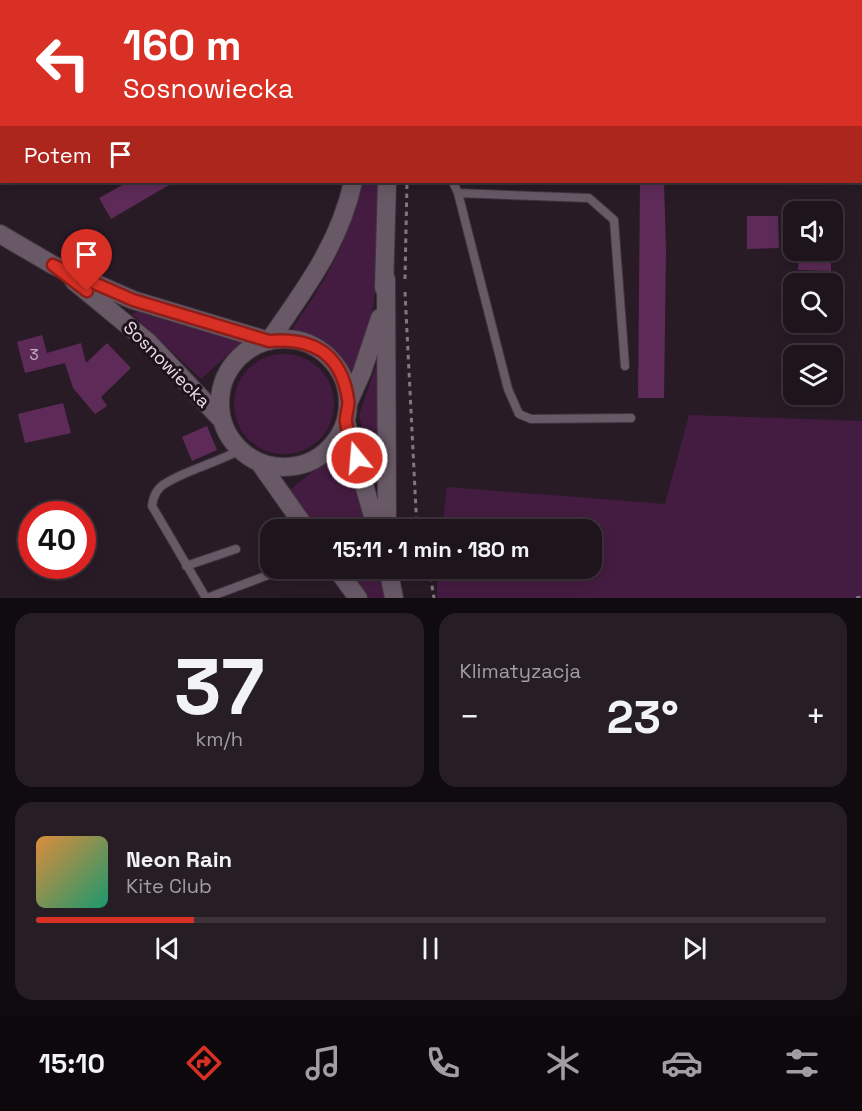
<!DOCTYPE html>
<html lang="pl">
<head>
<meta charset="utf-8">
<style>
  body { margin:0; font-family:"Space Grotesk",sans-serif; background:#261d25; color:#f1f3f6; height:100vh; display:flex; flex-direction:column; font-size:22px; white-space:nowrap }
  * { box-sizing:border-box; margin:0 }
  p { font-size:20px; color:#a19ea3 }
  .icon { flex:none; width:33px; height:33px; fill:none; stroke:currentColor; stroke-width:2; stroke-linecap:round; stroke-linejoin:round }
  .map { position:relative; height:598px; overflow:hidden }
  .drawer { display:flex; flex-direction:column; gap:15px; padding:15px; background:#100b0f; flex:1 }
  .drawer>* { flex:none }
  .hud { position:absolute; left:0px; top:0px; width:862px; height:183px; box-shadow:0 3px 15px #0003,0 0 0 2px #3c333b; background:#d93025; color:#fff; overflow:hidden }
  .fabs { position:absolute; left:783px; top:201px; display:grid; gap:12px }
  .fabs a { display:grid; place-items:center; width:60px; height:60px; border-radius:12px; background:#1e141c; box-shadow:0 3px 15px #0003,0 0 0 2px #3c333b; font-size:30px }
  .speed { position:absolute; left:18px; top:501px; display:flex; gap:12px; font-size:30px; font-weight:700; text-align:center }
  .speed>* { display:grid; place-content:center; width:78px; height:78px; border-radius:50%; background:#1e141c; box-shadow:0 3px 15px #0003,0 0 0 2px #3c333b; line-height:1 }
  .speed .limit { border:9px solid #d22; background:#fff; color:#111 }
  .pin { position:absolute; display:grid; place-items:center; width:51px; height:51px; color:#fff; margin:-62px -26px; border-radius:50% 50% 50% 0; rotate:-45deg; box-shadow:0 0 6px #0007 }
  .pin .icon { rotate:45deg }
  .me { position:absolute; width:66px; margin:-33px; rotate:343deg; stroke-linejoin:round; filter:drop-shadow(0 0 4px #0008) }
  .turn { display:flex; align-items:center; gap:21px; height:126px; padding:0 24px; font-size:27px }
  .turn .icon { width:78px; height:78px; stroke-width:2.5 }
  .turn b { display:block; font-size:42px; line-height:51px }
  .then { display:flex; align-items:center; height:57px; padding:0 24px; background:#0003; gap:12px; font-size:22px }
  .big { font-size:45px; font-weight:700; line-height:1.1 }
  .drawer .tile { flex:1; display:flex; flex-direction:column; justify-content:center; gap:9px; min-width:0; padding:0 21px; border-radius:18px; background:#261d25 }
  .drawer .dial { align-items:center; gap:0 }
  .dial b { font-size:78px; line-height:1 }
  .song { display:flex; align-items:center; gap:18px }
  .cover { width:72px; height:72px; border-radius:9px; background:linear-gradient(135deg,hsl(30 70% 55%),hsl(160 70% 35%)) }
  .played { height:6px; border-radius:3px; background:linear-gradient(90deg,#d93025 20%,#3c333b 20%) }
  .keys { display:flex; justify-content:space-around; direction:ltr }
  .heat { display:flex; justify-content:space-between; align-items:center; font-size:33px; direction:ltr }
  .drawer .tiles { flex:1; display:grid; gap:15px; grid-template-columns:1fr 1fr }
  .tile:last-child { grid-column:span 2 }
  .trip { position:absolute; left:260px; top:519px; width:342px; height:60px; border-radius:18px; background:#1e141c; box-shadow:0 3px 15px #0003,0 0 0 2px #3c333b; font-weight:700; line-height:60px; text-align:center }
  .tabs { display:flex; height:96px; justify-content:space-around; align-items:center; background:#0c080b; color:#a19ea3 }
  .tabs .icon { width:42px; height:42px }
  .tabs .active { color:#d93025 }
  .tabs b { font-size:27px; color:#f1f3f6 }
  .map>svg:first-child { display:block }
</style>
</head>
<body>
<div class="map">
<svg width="862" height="598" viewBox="0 0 862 598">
  <rect width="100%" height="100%" fill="#281b26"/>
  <!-- green -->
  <path fill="#451c41" d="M 363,182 L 378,182 C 378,236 382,325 351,371 C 333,347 323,338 294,330 L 293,327 C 326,281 350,238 363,182 Z
    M 136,312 L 140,312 L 243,341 L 201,379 L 132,314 Z
    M234 404a50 50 0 1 1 100 0a50 50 0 1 1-100 0Z
    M 377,363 L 379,365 L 380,477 L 374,479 L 359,415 Z
    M 689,415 L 862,421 L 862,598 L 437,598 L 437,569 L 591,568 L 591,530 L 442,529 L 447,487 L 665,504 Z
    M 347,445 L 368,529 L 315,529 L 287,492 Z
    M 345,569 L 378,569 L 385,598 L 367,598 Z"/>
  <!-- building -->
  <path fill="#5e2b59" d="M 128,182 L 174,182 L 111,219 L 99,198 Z
    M 640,182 L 664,182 L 666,251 L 664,398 L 638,398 Z
    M 747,216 L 778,216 L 779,248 L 747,249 Z
    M 799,250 L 831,250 L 831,271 L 798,270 Z
    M 42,335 L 47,353 L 81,343 L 86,363 L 107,343 L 131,368 L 101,397 L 107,406 L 95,414 L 73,388 L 65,363 L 25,373 L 17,342 Z
    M 63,403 L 71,433 L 25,443 L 18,414 Z
    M 207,426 L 217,450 L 192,461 L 182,437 Z"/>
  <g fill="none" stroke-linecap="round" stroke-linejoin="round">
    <defs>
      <path id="lane" d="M 453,182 L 458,193 L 589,198 L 614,220 L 625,366
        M 458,193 L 508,389 L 519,414 L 531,419 L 631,418
        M 186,566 L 236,549
        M 206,598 L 152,506 C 153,497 157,488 166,483 C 187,470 216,463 240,450
        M 207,598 L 271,574"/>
      <path id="secondary" d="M 358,2 L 358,0
        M 389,2 L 389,0
        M 0,234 L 53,265 L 133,300 L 269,341
        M 386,279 L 387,530
        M 74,281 L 148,342 L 222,420
        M 384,288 L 387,182
        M220 403a64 64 0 1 1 128 0a64 64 0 1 1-128 0Z
        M 269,341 C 305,289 339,245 353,182
        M 349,401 L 362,372 L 380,318
        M 346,422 L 377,530
        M 259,462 L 307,530
        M 336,568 L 358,598
        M 388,568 L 394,598"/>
    </defs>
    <!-- lane casing -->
    <use href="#lane" stroke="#41363f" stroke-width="10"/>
    <!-- secondary casing -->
    <use href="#secondary" stroke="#41363f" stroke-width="20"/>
    <!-- path -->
    <path stroke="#837781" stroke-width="3" stroke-dasharray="4.5 4.5" stroke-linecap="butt" d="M 405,279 L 407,182
      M 405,292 L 417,530
      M 429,568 L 434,598
      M 856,598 L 862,597"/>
    <!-- lane -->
    <use href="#lane" stroke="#695967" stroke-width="8"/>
    <!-- secondary -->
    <use href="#secondary" stroke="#695967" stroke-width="18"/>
  </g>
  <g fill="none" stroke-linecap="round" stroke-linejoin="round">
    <defs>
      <path id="route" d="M 87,291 L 53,265 L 133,300 L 269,341 C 312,337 341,353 348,399 C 350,406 345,414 346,422 C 347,433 354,446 357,458"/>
    </defs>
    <!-- route casing -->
    <use href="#route" stroke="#8d1f18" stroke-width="15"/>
    <!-- route -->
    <use href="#route" stroke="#d93025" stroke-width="10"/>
  </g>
  <g text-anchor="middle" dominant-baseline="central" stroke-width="6" stroke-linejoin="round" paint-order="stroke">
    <!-- number labels -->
    <g font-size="15" fill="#c6b2c4">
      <text x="34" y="354">3</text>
    </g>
    <!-- street labels -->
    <g font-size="18" fill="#e9dfe7" stroke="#1f121d">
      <text transform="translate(167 364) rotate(45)">Sosnowiecka</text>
    </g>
  </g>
</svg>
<div class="fabs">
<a><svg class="icon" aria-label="sound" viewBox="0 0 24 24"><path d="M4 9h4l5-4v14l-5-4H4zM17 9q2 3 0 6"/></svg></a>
<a><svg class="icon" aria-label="search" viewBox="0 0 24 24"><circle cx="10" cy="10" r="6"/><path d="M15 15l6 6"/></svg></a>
<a><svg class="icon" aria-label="layers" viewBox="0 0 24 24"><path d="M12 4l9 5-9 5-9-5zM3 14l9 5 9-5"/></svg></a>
</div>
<div class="speed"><div class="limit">40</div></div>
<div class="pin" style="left:87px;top:291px;background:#d93025"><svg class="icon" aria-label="arrive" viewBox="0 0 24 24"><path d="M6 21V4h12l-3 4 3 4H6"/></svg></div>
<svg class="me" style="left:357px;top:458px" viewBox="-20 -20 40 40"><circle r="17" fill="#d93025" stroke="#fff" stroke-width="3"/><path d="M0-11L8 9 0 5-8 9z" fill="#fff"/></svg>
<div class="trip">15:11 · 1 min · 180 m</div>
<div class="hud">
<div class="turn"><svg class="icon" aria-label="left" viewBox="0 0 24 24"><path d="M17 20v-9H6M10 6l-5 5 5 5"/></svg><div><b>160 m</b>Sosnowiecka</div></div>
<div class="then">Potem<svg class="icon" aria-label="arrive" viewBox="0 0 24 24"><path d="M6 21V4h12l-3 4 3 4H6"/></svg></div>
</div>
</div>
<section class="drawer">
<div class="tiles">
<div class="tile dial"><b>37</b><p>km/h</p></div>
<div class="tile"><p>Klimatyzacja</p>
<div class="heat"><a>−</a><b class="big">23°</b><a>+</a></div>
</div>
<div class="tile">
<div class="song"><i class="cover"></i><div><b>Neon Rain</b><p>Kite Club</p></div></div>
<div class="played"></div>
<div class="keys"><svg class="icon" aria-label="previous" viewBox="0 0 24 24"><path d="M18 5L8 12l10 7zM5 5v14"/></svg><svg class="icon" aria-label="pause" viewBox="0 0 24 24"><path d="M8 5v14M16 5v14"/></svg><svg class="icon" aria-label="next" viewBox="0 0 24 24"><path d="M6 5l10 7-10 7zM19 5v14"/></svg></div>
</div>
</div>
</section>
<nav class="tabs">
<b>15:10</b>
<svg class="icon active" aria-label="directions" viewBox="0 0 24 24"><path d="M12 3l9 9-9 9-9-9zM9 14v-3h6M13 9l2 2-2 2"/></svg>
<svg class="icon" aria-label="music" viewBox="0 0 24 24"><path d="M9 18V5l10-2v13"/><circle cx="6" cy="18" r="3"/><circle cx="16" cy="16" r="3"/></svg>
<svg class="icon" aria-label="phone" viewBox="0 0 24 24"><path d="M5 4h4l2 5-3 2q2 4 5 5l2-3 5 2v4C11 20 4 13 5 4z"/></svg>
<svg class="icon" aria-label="climate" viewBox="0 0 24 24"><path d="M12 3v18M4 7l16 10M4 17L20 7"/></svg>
<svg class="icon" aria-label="car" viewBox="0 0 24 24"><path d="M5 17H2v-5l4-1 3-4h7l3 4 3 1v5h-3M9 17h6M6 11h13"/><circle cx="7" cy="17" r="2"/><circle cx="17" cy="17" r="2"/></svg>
<svg class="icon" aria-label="filters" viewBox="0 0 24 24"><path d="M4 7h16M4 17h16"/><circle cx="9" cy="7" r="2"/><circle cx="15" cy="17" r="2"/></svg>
</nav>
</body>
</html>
